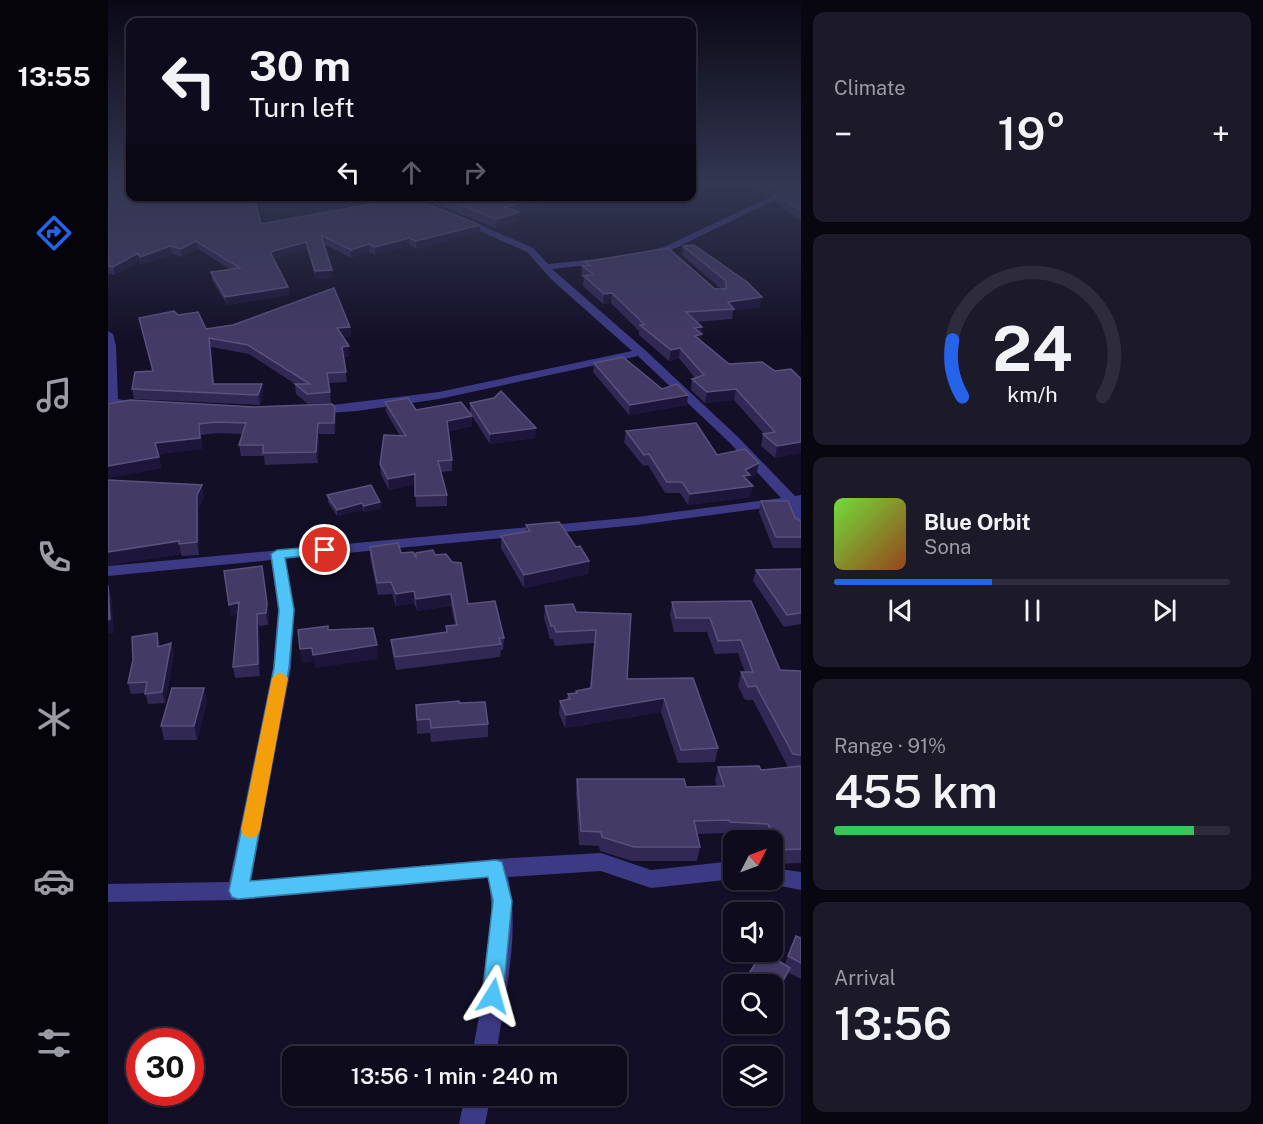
<!DOCTYPE html>
<html lang="en">
<head>
<meta charset="utf-8">
<style>
  body { margin:0; font-family:"Public Sans",sans-serif; background:#1c1929; color:#f1f3f6; height:100vh; display:flex; flex-direction:column; font-size:22px; white-space:nowrap }
  * { box-sizing:border-box; margin:0 }
  p { font-size:20px; color:#9b9ba3 }
  .icon { flex:none; width:33px; height:33px; fill:none; stroke:currentColor; stroke-width:2; stroke-linecap:round; stroke-linejoin:round }
  .map { position:relative; flex:1; overflow:hidden }
  .panel { display:flex; flex-direction:column; gap:12px; padding:12px; background:#08060f; width:462px }
  .panel>* { flex:none }
  .banner { position:absolute; left:18px; top:18px; width:570px; height:183px; border-radius:12px; box-shadow:0 2px 4px #0004,0 0 0 2px #2e2b3b; background:#0e0b1c; color:#f1f3f6; overflow:hidden }
  .needle { width:39px; rotate:48deg }
  .controls { position:absolute; left:615px; top:830px; display:grid; gap:12px }
  .controls a { display:grid; place-items:center; width:60px; height:60px; border-radius:12px; background:#0e0b1c; box-shadow:0 2px 4px #0004,0 0 0 2px #2e2b3b; font-size:30px }
  .speed { position:absolute; left:18px; top:1028px; display:flex; gap:12px; font-size:30px; font-weight:700; text-align:center }
  .speed>* { display:grid; place-content:center; width:78px; height:78px; border-radius:50%; background:#0e0b1c; box-shadow:0 2px 4px #0004,0 0 0 2px #2e2b3b; line-height:1 }
  .speed .limit { border:9px solid #d22; background:#fff; color:#111 }
  .pin { position:absolute; display:grid; place-items:center; width:51px; height:51px; color:#fff; margin:-26px; border:3px solid #fff; border-radius:50%; box-shadow:0 2px 6px #0007 }
  .me { position:absolute; width:66px; margin:-33px; rotate:8deg; stroke-linejoin:round; filter:drop-shadow(0 0 4px #0008) }
  .turn { display:flex; align-items:center; gap:21px; height:126px; padding:0 24px; font-size:27px }
  .turn .icon { width:78px; height:78px; stroke-width:2.5 }
  .turn b { display:block; font-size:42px; line-height:51px }
  .lanes { display:flex; align-items:center; height:57px; padding:0 24px; background:#0003; justify-content:center; gap:30px; direction:ltr }
  .lanes .off { opacity:.35 }
  .big { font-size:45px; font-weight:600; line-height:1.1 }
  .panel .tile { flex:1; display:flex; flex-direction:column; justify-content:center; gap:9px; min-width:0; padding:0 21px; border-radius:12px; background:#1c1929 }
  .panel .dial { align-items:center; gap:0 }
  .dial svg { height:156px; overflow:visible; fill:none; stroke:#2e2b3b; stroke-width:7; stroke-linecap:round; text-anchor:middle }
  .dial text { fill:#f1f3f6; stroke:none }
  .song { display:flex; align-items:center; gap:18px }
  .cover { width:72px; height:72px; border-radius:9px; background:linear-gradient(135deg,hsl(100 70% 55%),hsl(20 70% 35%)) }
  .played { height:6px; border-radius:3px; background:linear-gradient(90deg,#2563eb 40%,#2e2b3b 40%) }
  .keys { display:flex; justify-content:space-around; direction:ltr }
  .heat { display:flex; justify-content:space-between; align-items:center; font-size:33px; direction:ltr }
  .charge { height:9px; border-radius:4px; background:linear-gradient(90deg,#34c759 91%,#2e2b3b 0) }
  .trip { position:absolute; left:174px; top:1046px; width:345px; height:60px; border-radius:12px; background:#0e0b1c; box-shadow:0 2px 4px #0004,0 0 0 2px #2e2b3b; font-weight:600; line-height:60px; text-align:center }
  main { display:flex; flex:1; min-height:0 }
  .menu { display:flex; flex-direction:column; width:108px; justify-content:space-around; align-items:center; background:#06040b; color:#9b9ba3 }
  .menu .icon { width:42px; height:42px }
  .menu .current { color:#2563eb }
  .menu b { font-size:27px; color:#f1f3f6 }
  .map>svg:first-child { display:block }
</style>
</head>
<body>
<main>
<nav class="menu">
<b>13:55</b>
<svg class="icon current" aria-label="directions" viewBox="0 0 24 24"><path d="M12 3l9 9-9 9-9-9zM9 14v-3h6M13 9l2 2-2 2"/></svg>
<svg class="icon" aria-label="music" viewBox="0 0 24 24"><path d="M9 18V5l10-2v13"/><circle cx="6" cy="18" r="3"/><circle cx="16" cy="16" r="3"/></svg>
<svg class="icon" aria-label="phone" viewBox="0 0 24 24"><path d="M5 4h4l2 5-3 2q2 4 5 5l2-3 5 2v4C11 20 4 13 5 4z"/></svg>
<svg class="icon" aria-label="climate" viewBox="0 0 24 24"><path d="M12 3v18M4 7l16 10M4 17L20 7"/></svg>
<svg class="icon" aria-label="car" viewBox="0 0 24 24"><path d="M5 17H2v-5l4-1 3-4h7l3 4 3 1v5h-3M9 17h6M6 11h13"/><circle cx="7" cy="17" r="2"/><circle cx="17" cy="17" r="2"/></svg>
<svg class="icon" aria-label="filters" viewBox="0 0 24 24"><path d="M4 7h16M4 17h16"/><circle cx="9" cy="7" r="2"/><circle cx="15" cy="17" r="2"/></svg>
</nav>
<div class="map">
<svg width="693" height="1124" viewBox="0 0 693 1124">
  <rect width="100%" height="100%" fill="#130f26"/>
  <g fill="none" stroke-linecap="round" stroke-linejoin="round">
    <!-- street -->
    <path fill="#3d3a85" fill-rule="evenodd" d="M 683,187 L 690,189 L 561,251 L 541,255 L 536,252 L 556,247 Z
      M 354,217 L 425,248 L 440,264 L 500,258 L 500,262 L 497,263 L 444,269 L 537,350 L 630,437 L 687,496 L 693,495 L 693,532 L 686,528 L 678,505 L 529,525 L 177,559 L 186,610 L 183,668 L 143,881 L 388,859 L 493,853 L 543,870 L 626,861 L 626,879 L 543,888 L 493,871 L 400,877 C 413,934 396,998 388,1056 L 364,1056 C 373,999 391,935 380,878 L 130,900 L 0,902 L 0,884 L 121,882 L 165,668 L 170,610 L 163,560 L 0,576 L 0,566 L 529,517 L 673,498 L 622,443 L 530,356 L 331,399 L 249,411 L 204,414 L 204,408 L 208,407 L 331,392 L 524,351 L 444,280 L 419,252 L 351,222 L 350,220 Z
      M 0,331 L 5,334 L 8,346 L 10,399 L 29,403 L 29,409 L 8,408 L 0,403 Z
      M 664,868 L 693,872 L 693,890 L 657,883 L 654,879 L 664,879 Z
      M 357,1095 L 383,1095 L 377,1124 L 351,1124 Z"/>
  </g>
  <!-- wall -->
  <path fill="#312854" d="M 0,184 L 153,224 L 372,232 L 309,249 L 301,245 L 267,255 L 261,252 L 243,258 L 216,244 L 225,278 L 208,279 L 199,250 L 166,259 L 180,287 L 181,295 L 119,305 L 104,280 L 103,272 L 122,269 L 90,249 L 74,257 L 64,254 L 33,265 L 32,261 L 7,275 L 0,274 Z
    M 649,184 L 682,184 L 659,196 L 648,188 Z
    M 693,184 L 693,221 L 667,202 L 669,194 Z
    M 308,196 L 457,196 L 448,202 L 410,212 L 411,212 L 411,221 L 388,228 Z
    M 575,246 L 652,307 L 625,311 L 624,319 L 588,322 L 594,327 L 593,341 L 621,364 L 667,371 L 693,379 L 667,458 L 653,446 L 655,434 L 656,434 L 626,400 L 597,403 L 583,390 L 584,379 L 587,378 L 571,358 L 561,361 L 531,335 L 531,331 L 503,303 L 495,304 L 475,286 L 476,278 L 473,276 L 474,266 L 476,266 L 476,262 L 607,289 L 613,289 L 574,255 Z
    M 70,315 L 98,329 L 242,327 L 243,336 L 235,337 L 242,356 L 236,357 L 239,382 L 221,383 L 223,403 L 200,404 L 188,394 L 187,384 L 141,354 L 103,347 L 106,384 L 154,384 L 155,394 L 152,405 L 26,399 L 24,389 L 44,371 Z
    M 486,363 L 554,389 L 579,405 L 521,415 L 485,372 Z
    M 277,402 L 308,410 L 362,413 L 362,403 L 428,428 L 427,438 L 382,444 L 364,416 L 364,426 L 341,431 L 344,460 L 344,471 L 333,472 L 339,495 L 339,506 L 308,507 L 307,484 L 281,490 L 273,475 L 272,464 L 292,436 L 278,412 Z
    M 0,404 L 228,418 L 227,434 L 211,434 L 210,463 L 157,465 L 156,456 L 133,456 L 131,445 L 135,434 L 110,433 L 93,435 L 94,449 L 50,454 L 53,468 L 0,478 Z
    M 518,431 L 609,455 L 648,475 L 641,478 L 640,481 L 645,486 L 642,497 L 580,505 L 572,493 L 557,493 L 540,465 L 535,466 L 516,442 Z
    M 0,480 L 96,497 L 91,507 L 91,555 L 74,556 L 73,554 L 0,565 Z
    M 219,495 L 272,502 L 273,508 L 256,512 L 255,510 L 229,516 L 220,502 Z
    M 653,501 L 693,521 L 693,548 L 665,548 L 651,512 Z
    M 418,525 L 481,561 L 480,574 L 416,588 L 393,548 L 393,536 L 418,532 Z
    M 262,547 L 308,557 L 327,555 L 360,604 L 396,638 L 395,650 L 393,650 L 392,657 L 288,670 L 284,652 L 283,640 L 338,632 L 338,626 L 347,625 L 343,606 L 309,611 L 306,603 L 288,606 L 284,594 L 270,595 L 262,558 Z
    M 693,569 L 693,624 L 676,627 L 645,581 L 648,570 Z
    M 116,571 L 161,615 L 160,625 L 151,626 L 152,676 L 127,678 L 125,667 L 130,614 L 123,616 Z
    M 643,601 L 672,670 L 693,671 L 693,863 L 667,864 L 664,859 L 664,840 L 657,840 L 656,837 L 618,836 L 617,833 L 590,834 L 592,847 L 589,861 L 524,861 L 492,851 L 491,846 L 471,845 L 468,793 L 469,779 L 578,787 L 609,786 L 607,781 L 610,767 L 653,770 L 680,767 L 645,700 L 637,700 L 630,686 L 633,672 L 637,672 L 630,653 L 607,654 L 599,632 L 566,632 L 562,615 L 564,602 Z
    M 437,606 L 468,612 L 523,614 L 519,679 L 585,678 L 610,748 L 607,762 L 570,763 L 553,712 L 457,728 L 451,714 L 452,701 L 459,699 L 460,694 L 468,693 L 468,691 L 482,688 L 486,643 L 447,646 L 445,639 L 442,639 L 436,618 Z
    M 49,633 L 52,646 L 63,643 L 66,654 L 57,703 L 40,704 L 37,693 L 23,694 L 20,683 Z
    M 96,688 L 99,702 L 89,740 L 56,740 L 53,726 Z
    M 351,703 L 380,724 L 380,737 L 323,742 L 322,733 L 309,734 L 308,705 Z
    M 693,938 L 693,979 L 681,973 L 665,1000 L 664,984 L 641,984 L 638,982 L 640,975 L 677,964 L 680,956 Z"/>
  <!-- shaded-wall -->
  <path fill="#1d163a" d="M 667,184 L 682,184 L 659,196 L 660,187 Z
    M 439,196 L 457,196 L 448,202 L 397,216 L 397,207 Z
    M 411,212 L 411,221 L 388,228 L 388,219 Z
    M 372,225 L 372,232 L 309,249 L 308,241 Z
    M 301,238 L 301,245 L 267,255 L 267,247 Z
    M 88,241 L 90,249 L 74,257 L 73,249 Z
    M 198,242 L 199,250 L 163,260 L 162,252 Z
    M 261,244 L 261,252 L 243,258 L 243,250 Z
    M 62,246 L 64,254 L 33,265 L 32,257 Z
    M 30,253 L 32,261 L 7,275 L 5,267 Z
    M 224,270 L 225,278 L 208,279 L 207,271 Z
    M 180,287 L 181,295 L 119,305 L 117,297 Z
    M 504,293 L 503,303 L 495,304 L 496,294 Z
    M 654,297 L 652,307 L 625,311 L 626,309 L 620,302 Z
    M 242,327 L 243,336 L 230,338 L 229,328 Z
    M 594,327 L 593,334 L 594,334 L 592,345 L 587,338 L 586,328 Z
    M 241,346 L 242,356 L 235,357 L 234,347 Z
    M 572,348 L 571,358 L 561,361 L 563,350 Z
    M 154,384 L 155,394 L 152,405 L 150,395 Z
    M 628,389 L 626,400 L 597,403 L 599,392 Z
    M 580,395 L 579,405 L 521,415 L 522,405 Z
    M 227,407 L 228,418 L 227,434 L 226,423 Z
    M 364,416 L 364,426 L 339,431 L 339,421 Z
    M 210,423 L 211,434 L 210,463 L 208,452 Z
    M 91,424 L 94,449 L 50,454 L 47,443 Z
    M 428,428 L 427,438 L 382,444 L 382,434 Z
    M 693,442 L 693,453 L 667,458 L 669,446 Z
    M 51,457 L 53,468 L 0,478 L 0,466 Z
    M 651,463 L 648,475 L 641,478 L 639,486 L 633,487 L 637,470 Z
    M 307,474 L 308,484 L 281,490 L 280,479 Z
    M 94,485 L 96,497 L 91,507 L 91,555 L 89,542 L 89,495 Z
    M 645,486 L 642,497 L 580,505 L 582,494 Z
    M 272,502 L 273,508 L 256,512 L 256,506 Z
    M 254,503 L 255,510 L 229,516 L 229,510 Z
    M 71,541 L 73,554 L 0,565 L 0,552 Z
    M 481,561 L 480,574 L 416,588 L 416,575 Z
    M 0,585 L 4,598 L 6,633 L 0,634 Z
    M 306,591 L 306,603 L 288,606 L 288,594 Z
    M 343,594 L 343,606 L 309,611 L 308,599 Z
    M 131,602 L 133,613 L 123,616 L 121,605 Z
    M 159,603 L 161,615 L 160,625 L 158,613 Z
    M 149,614 L 151,626 L 152,676 L 150,664 Z
    M 49,633 L 52,644 L 52,657 L 50,647 Z
    M 63,643 L 66,654 L 57,703 L 54,692 Z
    M 269,645 L 270,659 L 207,668 L 205,655 Z
    M 204,648 L 205,661 L 194,663 L 192,649 Z
    M 96,688 L 99,702 L 89,740 L 86,726 Z
    M 556,698 L 553,712 L 457,728 L 458,715 Z
    M 682,968 L 680,975 L 665,1000 L 668,993 Z"/>
  <!-- building -->
  <path fill="#433a66" stroke="#5a527e" stroke-width="1.5" d="M 0,184 L 22,184 L 22,196 L 111,196 L 140,203 L 147,201 L 153,224 L 302,197 L 372,225 L 308,241 L 301,238 L 267,247 L 261,244 L 243,250 L 213,235 L 224,270 L 207,271 L 198,242 L 162,252 L 180,287 L 117,297 L 103,272 L 132,268 L 88,241 L 73,249 L 62,246 L 32,257 L 30,253 L 5,267 L 0,266 Z
    M 656,184 L 667,184 L 660,187 Z
    M 689,184 L 693,184 L 693,211 L 669,194 Z
    M 329,196 L 439,196 L 397,207 L 411,212 L 388,219 Z
    M 586,245 L 639,282 L 654,297 L 620,302 L 626,309 L 578,312 L 594,327 L 586,328 L 594,334 L 587,336 L 621,364 L 654,362 L 667,371 L 683,369 L 693,379 L 693,442 L 669,446 L 655,434 L 667,432 L 628,389 L 599,392 L 584,379 L 596,375 L 572,348 L 563,350 L 532,325 L 536,324 L 504,293 L 496,294 L 476,276 L 485,274 L 474,266 L 481,265 L 476,262 L 560,248 L 607,289 L 618,289 L 618,281 L 575,246 Z
    M 226,288 L 242,327 L 229,328 L 241,346 L 234,347 L 238,372 L 219,373 L 222,392 L 199,394 L 187,384 L 202,384 L 140,345 L 101,338 L 105,384 L 154,384 L 150,395 L 24,389 L 27,372 L 45,371 L 31,318 L 66,311 L 70,315 L 90,312 L 98,329 L 125,325 Z
    M 515,357 L 554,389 L 569,384 L 580,395 L 522,405 L 486,363 Z
    M 393,391 L 428,428 L 382,434 L 362,403 L 386,398 Z
    M 300,398 L 308,410 L 353,402 L 364,416 L 339,421 L 344,460 L 330,461 L 339,495 L 307,496 L 307,474 L 280,479 L 272,464 L 276,435 L 298,436 L 277,402 Z
    M 22,400 L 146,407 L 224,404 L 227,407 L 226,423 L 210,423 L 208,452 L 155,453 L 155,445 L 131,445 L 138,423 L 108,422 L 91,424 L 92,438 L 47,443 L 51,457 L 0,466 L 0,404 Z
    M 588,423 L 609,455 L 637,449 L 651,463 L 637,470 L 642,475 L 635,476 L 645,486 L 582,494 L 574,482 L 559,482 L 541,454 L 536,455 L 518,431 Z
    M 0,480 L 94,485 L 89,495 L 89,542 L 71,544 L 71,541 L 0,552 Z
    M 263,485 L 272,502 L 256,506 L 254,503 L 229,510 L 219,495 Z
    M 653,501 L 680,501 L 687,518 L 693,521 L 693,537 L 668,537 Z
    M 451,522 L 468,547 L 472,546 L 481,561 L 416,575 L 393,536 L 422,531 L 418,525 Z
    M 290,543 L 293,553 L 305,552 L 308,557 L 308,553 L 325,550 L 327,555 L 338,554 L 344,562 L 353,563 L 360,604 L 387,601 L 396,638 L 391,638 L 393,644 L 287,657 L 283,640 L 339,632 L 338,626 L 349,625 L 343,594 L 308,599 L 306,591 L 288,594 L 283,582 L 269,583 L 262,547 Z
    M 154,566 L 159,603 L 158,613 L 149,614 L 150,664 L 125,667 L 131,602 L 121,605 L 116,571 Z
    M 693,569 L 693,613 L 679,615 L 648,570 Z
    M 0,585 L 2,619 L 0,620 Z
    M 643,601 L 672,670 L 693,671 L 693,755 L 685,754 L 648,686 L 640,687 L 633,672 L 645,672 L 633,640 L 610,641 L 602,618 L 568,618 L 564,602 Z
    M 465,604 L 468,612 L 523,614 L 519,679 L 585,678 L 610,748 L 573,750 L 556,698 L 458,715 L 452,701 L 462,699 L 460,694 L 469,693 L 468,691 L 483,688 L 488,630 L 448,632 L 446,626 L 443,626 L 437,606 Z
    M 220,626 L 220,630 L 265,628 L 269,645 L 205,655 L 204,648 L 192,649 L 190,630 Z
    M 49,633 L 50,647 L 63,643 L 54,692 L 37,694 L 39,682 L 20,683 L 25,660 L 24,637 Z
    M 64,688 L 96,688 L 86,726 L 53,726 Z
    M 351,701 L 351,703 L 377,702 L 380,724 L 323,728 L 322,719 L 309,720 L 308,705 Z
    M 651,766 L 653,770 L 693,766 L 693,849 L 671,850 L 660,824 L 622,822 L 621,820 L 586,821 L 592,847 L 526,847 L 494,837 L 493,832 L 473,831 L 469,779 L 576,779 L 578,787 L 616,786 L 610,767 Z
    M 688,936 L 693,938 L 693,963 L 680,956 Z
    M 655,951 L 682,968 L 668,993 L 664,991 L 664,984 L 654,984 L 640,975 Z"/>
  <!-- sky -->
  <linearGradient id="sky" x2="0" y2="1"><stop stop-color="#0a0815"/><stop offset="0.54" stop-color="#333752"/><stop offset="1" stop-color="#333752" stop-opacity="0"/></linearGradient>
  <rect width="693" height="342" fill="url(#sky)"/>
  <!-- route -->
  <path fill="#4fc3f7" stroke="#337fa1" stroke-width="1.5" d="M 217,546 L 224,550 L 222,553 L 177,558 L 186,610 L 181,668 L 142,881 L 388,860 L 394,862 L 404,901 L 395,996 L 392,1003 L 385,1006 L 377,1003 L 374,996 L 385,901 L 380,877 L 130,899 L 124,897 L 121,891 L 166,668 L 171,610 L 163,554 L 169,550 Z"/>
  <!-- slow -->
  <path fill="#f59e0b" d="M 172,672 L 180,678 L 152,830 L 149,836 L 142,838 L 136,836 L 133,830 L 164,678 Z"/>
</svg>
<div class="controls">
<a><svg class="needle" viewBox="-14 -14 28 28"><path d="M0-13l5 13h-10z" fill="#e53935"/><path d="M0 13l5-13h-10z" fill="#9b9ba3"/></svg></a>
<a><svg class="icon" aria-label="sound" viewBox="0 0 24 24"><path d="M4 9h4l5-4v14l-5-4H4zM17 9q2 3 0 6"/></svg></a>
<a><svg class="icon" aria-label="search" viewBox="0 0 24 24"><circle cx="10" cy="10" r="6"/><path d="M15 15l6 6"/></svg></a>
<a><svg class="icon" aria-label="layers" viewBox="0 0 24 24"><path d="M12 4l9 5-9 5-9-5zM3 14l9 5 9-5"/></svg></a>
</div>
<div class="speed"><div class="limit">30</div></div>
<div class="pin" style="left:217px;top:550px;background:#d93025"><svg class="icon" aria-label="arrive" viewBox="0 0 24 24"><path d="M6 21V4h12l-3 4 3 4H6"/></svg></div>
<svg class="me" style="left:385px;top:996px" viewBox="-20 -20 40 40"><path d="M0-17L14 15 0 8-14 15z" fill="#4fc3f7" stroke="#fff" stroke-width="4"/></svg>
<div class="trip">13:56 · 1 min · 240 m</div>
<div class="banner">
<div class="turn"><svg class="icon" aria-label="left" viewBox="0 0 24 24"><path d="M17 20v-9H6M10 6l-5 5 5 5"/></svg><div><b>30 m</b>Turn left</div></div>
<div class="lanes"><svg class="icon" aria-label="left" viewBox="0 0 24 24"><path d="M17 20v-9H6M10 6l-5 5 5 5"/></svg><svg class="icon off" aria-label="ahead" viewBox="0 0 24 24"><path d="M12 20V5M6 11l6-6 6 6"/></svg><svg class="icon off" aria-label="right" viewBox="0 0 24 24"><path d="M7 20v-9h11M14 6l5 5-5 5"/></svg></div>
</div>
</div>
<section class="panel">
<div class="tile"><p>Climate</p>
<div class="heat"><a>−</a><b class="big">19°</b><a>+</a></div>
</div>
<div class="tile dial"><svg viewBox="0 0 100 80">
<path d="M14 69A42 42 0 1 1 86 69"/>
<path d="M14 69A42 42 0 0 1 9 40" stroke="#2563eb"/>
<text x="50" y="56" font-size="32" font-weight="700">24</text>
<text x="50" y="72" font-size="11">km/h</text>
</svg></div>
<div class="tile">
<div class="song"><i class="cover"></i><div><b>Blue Orbit</b><p>Sona</p></div></div>
<div class="played"></div>
<div class="keys"><svg class="icon" aria-label="previous" viewBox="0 0 24 24"><path d="M18 5L8 12l10 7zM5 5v14"/></svg><svg class="icon" aria-label="pause" viewBox="0 0 24 24"><path d="M8 5v14M16 5v14"/></svg><svg class="icon" aria-label="next" viewBox="0 0 24 24"><path d="M6 5l10 7-10 7zM19 5v14"/></svg></div>
</div>
<div class="tile"><p>Range · 91%</p><b class="big">455 km</b><div class="charge"></div></div>
<div class="tile"><p>Arrival</p><b class="big">13:56</b></div>
</section>
</main>
</body>
</html>
